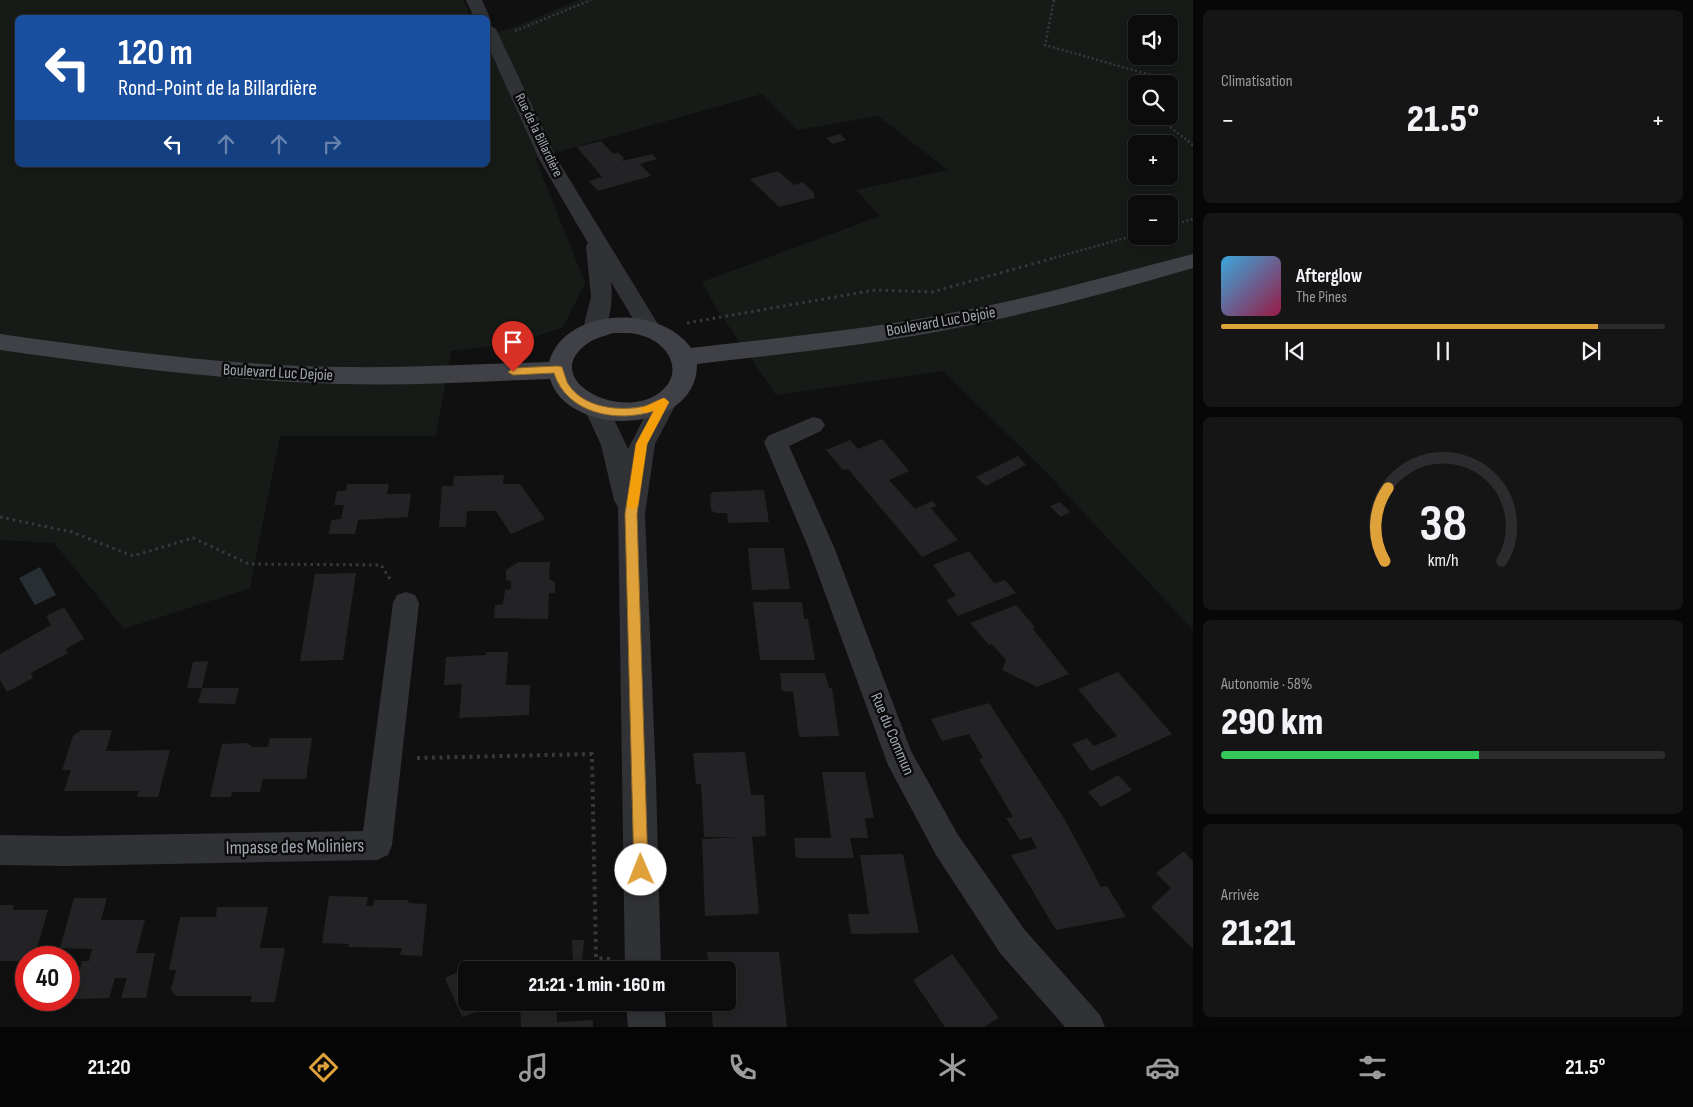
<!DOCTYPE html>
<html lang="fr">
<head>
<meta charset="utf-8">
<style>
  body { margin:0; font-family:"Sofia Sans Condensed",sans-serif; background:#151516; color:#f1f3f6; height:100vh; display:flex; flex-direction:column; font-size:19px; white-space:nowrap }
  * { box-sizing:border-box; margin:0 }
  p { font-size:16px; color:#9a9b9d }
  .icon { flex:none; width:28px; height:28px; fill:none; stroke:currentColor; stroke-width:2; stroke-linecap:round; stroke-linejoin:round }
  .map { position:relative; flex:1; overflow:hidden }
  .side { display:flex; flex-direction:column; gap:10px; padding:10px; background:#070707; width:500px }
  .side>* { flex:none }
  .hud { position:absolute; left:15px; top:15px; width:475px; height:152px; border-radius:8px; box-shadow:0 2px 8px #0003,0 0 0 1px #2c2c2e; background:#1a4fa0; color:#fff; overflow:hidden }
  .controls { position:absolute; left:1128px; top:15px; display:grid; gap:10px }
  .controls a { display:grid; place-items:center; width:50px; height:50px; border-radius:8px; background:#0c0c0d; box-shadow:0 2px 8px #0003,0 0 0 1px #2c2c2e; font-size:25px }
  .speed { position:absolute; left:15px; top:946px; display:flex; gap:10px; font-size:25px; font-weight:700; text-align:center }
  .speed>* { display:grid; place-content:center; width:65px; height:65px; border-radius:50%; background:#0c0c0d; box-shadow:0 2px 8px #0003,0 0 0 1px #2c2c2e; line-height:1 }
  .speed .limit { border:8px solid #d22; background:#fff; color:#111 }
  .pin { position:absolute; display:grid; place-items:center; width:42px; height:42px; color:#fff; margin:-51px -21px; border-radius:50% 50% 50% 0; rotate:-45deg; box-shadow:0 0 5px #0007 }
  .pin .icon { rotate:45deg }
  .me { position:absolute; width:55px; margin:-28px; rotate:359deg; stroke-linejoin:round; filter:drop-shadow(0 0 4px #0008) }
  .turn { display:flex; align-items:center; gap:18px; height:105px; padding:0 20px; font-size:22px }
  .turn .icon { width:65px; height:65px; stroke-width:2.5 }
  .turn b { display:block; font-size:35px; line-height:42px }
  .lanes { display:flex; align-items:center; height:48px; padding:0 20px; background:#0003; justify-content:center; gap:25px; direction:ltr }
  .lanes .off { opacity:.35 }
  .big { font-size:38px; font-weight:800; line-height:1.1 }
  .side .widget { flex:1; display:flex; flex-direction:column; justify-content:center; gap:8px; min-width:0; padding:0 18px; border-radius:8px; background:#151516 }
  .side .dial { align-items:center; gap:0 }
  .dial svg { height:130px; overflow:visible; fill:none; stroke:#2c2c2e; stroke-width:7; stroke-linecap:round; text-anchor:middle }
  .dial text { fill:#f1f3f6; stroke:none }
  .song { display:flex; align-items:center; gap:15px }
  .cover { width:60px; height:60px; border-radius:8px; background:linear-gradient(135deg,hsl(200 70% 55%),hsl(340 70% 35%)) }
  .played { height:5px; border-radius:2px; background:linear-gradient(90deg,#dfa13a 85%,#2c2c2e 85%) }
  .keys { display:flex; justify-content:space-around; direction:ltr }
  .heat { display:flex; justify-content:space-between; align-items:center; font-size:28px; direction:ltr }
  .charge { height:8px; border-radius:4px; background:linear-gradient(90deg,#34c759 58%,#2c2c2e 0) }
  .trip { position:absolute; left:458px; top:961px; width:278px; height:50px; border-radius:8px; background:#0c0c0d; box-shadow:0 2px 8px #0003,0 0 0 1px #2c2c2e; font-weight:800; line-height:50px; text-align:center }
  .tab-bar { display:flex; height:80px; justify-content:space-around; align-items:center; background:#050505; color:#9a9b9d }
  .tab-bar .icon { width:35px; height:35px }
  .tab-bar .active { color:#dfa13a }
  .tab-bar b { font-size:22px; color:#f1f3f6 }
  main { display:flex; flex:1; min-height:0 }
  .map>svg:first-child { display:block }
</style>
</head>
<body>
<main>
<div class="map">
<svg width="1193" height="1027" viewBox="0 0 1193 1027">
  <rect width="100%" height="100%" fill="#101011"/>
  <!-- green -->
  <path fill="#171b17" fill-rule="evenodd" d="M 0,0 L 463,0 L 471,17 L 18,18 L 18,165 L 488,165 L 488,35 L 512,28 L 578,0 L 1193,0 L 1193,630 L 1047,473 L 943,371 L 776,395 L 715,306 L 702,282 L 880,216 L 856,190 L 948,170 L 878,116 L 797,130 L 762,94 L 535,158 L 585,283 L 563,327 L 517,343 L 451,351 L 436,436 L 280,436 L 250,588 L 124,629 L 54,543 L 0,540 ZM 1136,24 L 1169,24 L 1169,56 L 1136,56 ZM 1136,84 L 1169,84 L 1169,116 L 1136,116 ZM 1136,144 L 1169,144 L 1169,176 L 1136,176 ZM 1136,204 L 1169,204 L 1169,236 L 1136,236 Z"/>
  <!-- water -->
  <path fill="#282f33" d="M 40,567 L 56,595 L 35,605 L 19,578 Z"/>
  <!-- building -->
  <path fill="#232325" d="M 840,134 L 846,140 L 833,144 L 826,138 Z
    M 601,141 L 613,154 L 618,152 L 624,158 L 622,161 L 652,154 L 657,159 L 640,164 L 651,176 L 598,191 L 589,181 L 602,177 L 577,147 Z
    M 778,171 L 794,185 L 803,182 L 814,193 L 814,198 L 779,207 L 750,179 Z
    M 882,439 L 909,471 L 889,480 L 915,509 L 932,501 L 937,506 L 931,508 L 958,540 L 922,557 L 848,469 L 843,470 L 826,450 L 850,440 L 858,449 Z
    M 1018,456 L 1026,465 L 986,486 L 976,477 Z
    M 504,475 L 503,484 L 520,484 L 545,519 L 511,534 L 496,511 L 467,511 L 466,527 L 439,527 L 442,486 L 453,486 L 454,476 Z
    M 347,484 L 389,484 L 387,494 L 411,494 L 408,517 L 358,520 L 355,534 L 329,534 L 331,520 L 341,519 L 344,505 L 334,505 L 337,491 L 346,491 Z
    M 764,490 L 769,522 L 728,523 L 727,513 L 715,513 L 711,510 L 710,495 L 713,492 Z
    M 1060,502 L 1070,512 L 1061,517 L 1050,506 Z
    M 748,548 L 784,548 L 790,589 L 752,590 Z
    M 969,551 L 994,583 L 1005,580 L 1016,593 L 958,616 L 946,600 L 956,596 L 933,565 Z
    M 518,562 L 550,562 L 549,579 L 555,582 L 555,593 L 549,593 L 548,619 L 494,618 L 495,605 L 503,604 L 505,590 L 511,589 L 511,581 L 506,580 L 506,570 Z
    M 356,573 L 343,660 L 300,661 L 315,574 Z
    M 753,602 L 802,602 L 804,619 L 808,619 L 815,660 L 760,660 Z
    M 1016,605 L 1035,627 L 1033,629 L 1069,674 L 1037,687 L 1002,670 L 1006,660 L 992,644 L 989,645 L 970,623 Z
    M 64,607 L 84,639 L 66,649 L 68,653 L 31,673 L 33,678 L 7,692 L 0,680 L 0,654 L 51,625 L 46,616 Z
    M 486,652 L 508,652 L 506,685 L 530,685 L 529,715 L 459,718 L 462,684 L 444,685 L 446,657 L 486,655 Z
    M 208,661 L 202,688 L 239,688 L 235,704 L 198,703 L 202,688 L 187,688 L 193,662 Z
    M 1118,672 L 1172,734 L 1091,771 L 1072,744 L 1087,738 L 1094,746 L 1117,736 L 1078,689 Z
    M 780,673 L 825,673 L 829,688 L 832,688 L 839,736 L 799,737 L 793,692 L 782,691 Z
    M 989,703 L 1065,820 L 1101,887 L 1107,886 L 1126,917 L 1056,930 L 1011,855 L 1037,848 L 1031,837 L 1020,840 L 1006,818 L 1013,817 L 979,759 L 983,758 L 969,734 L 942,741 L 931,719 Z
    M 81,730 L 112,730 L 106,751 L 170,750 L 158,797 L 137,797 L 139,791 L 64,791 L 71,770 L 62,770 L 73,736 Z
    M 270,738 L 312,738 L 306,779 L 263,779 L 260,792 L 232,792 L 231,797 L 210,797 L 222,744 L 247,743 L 253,747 L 268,747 Z
    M 745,752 L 751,795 L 764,795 L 766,836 L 752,837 L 759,914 L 705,916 L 702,839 L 739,837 L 704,837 L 701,784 L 696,784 L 693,753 Z
    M 822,772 L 865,772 L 874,818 L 865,818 L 868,838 L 850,838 L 854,858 L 796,858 L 794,838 L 831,838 Z
    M 1118,775 L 1132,790 L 1101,807 L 1088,792 Z
    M 1184,851 L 1193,862 L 1193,949 L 1151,907 L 1171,888 L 1156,873 Z
    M 903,854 L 919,933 L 851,934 L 848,914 L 869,914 L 860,855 Z
    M 329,896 L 368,897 L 366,906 L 373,906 L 374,900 L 408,900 L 409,903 L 427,904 L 422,956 L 400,955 L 402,948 L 348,947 L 349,944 L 322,943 Z
    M 74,898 L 107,898 L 101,920 L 145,920 L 136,953 L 155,953 L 146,998 L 121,998 L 127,978 L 115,978 L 109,998 L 72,999 L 82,961 L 89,961 L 92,949 L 60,948 Z
    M 0,905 L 14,905 L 13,910 L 48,910 L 34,958 L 26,958 L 26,961 L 0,961 Z
    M 217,907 L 268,907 L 260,948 L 285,948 L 275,1002 L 250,1002 L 252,996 L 176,996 L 171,990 L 176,970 L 169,970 L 180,917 L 216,917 Z
    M 572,940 L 584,940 L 582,961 L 573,962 Z
    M 707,952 L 779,952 L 787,1027 L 713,1027 L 711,1002 L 726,1002 L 726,970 L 709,970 Z
    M 952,954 L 999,1018 L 984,1027 L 945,1027 L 913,980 Z
    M 473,964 L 475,970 L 466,970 L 466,1002 L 489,1002 L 490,1007 L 462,1017 L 445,978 Z
    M 520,1002 L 556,1002 L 557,1022 L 593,1020 L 593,1027 L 521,1027 Z"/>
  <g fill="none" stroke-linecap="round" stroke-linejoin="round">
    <!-- path-far2 -->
    <path stroke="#37393d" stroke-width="2.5" stroke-dasharray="2 2.5" stroke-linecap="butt" d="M 1054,0 L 1045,45 L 1165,79 L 1156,84
      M 515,31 L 591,0
      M 1156,116 L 1193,145
      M 1169,226 L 1193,219
      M 1050,259 L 1136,235"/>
    <!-- path-far1 -->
    <path stroke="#37393d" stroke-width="3" stroke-dasharray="2.5 4" stroke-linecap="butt" d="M 687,323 L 875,290 L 932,292 L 1054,258
      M 0,517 L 72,532 L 133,556 L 193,538 L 249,564 L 381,565 L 392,582"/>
    <!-- path -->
    <path stroke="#37393d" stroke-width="4" stroke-dasharray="3 4.5" stroke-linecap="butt" d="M 417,758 L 592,754 L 596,958 L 611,959"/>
    <!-- minor -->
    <path fill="#313236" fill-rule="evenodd" d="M 466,0 L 482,0 L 490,18 L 488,21 L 488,18 L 474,18 Z
      M 488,24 L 496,29 L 557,159 L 661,329 L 658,334 L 650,336 L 642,334 L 611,282 C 613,299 611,319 602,334 L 594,336 L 586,334 L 583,329 L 591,297 L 586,246 L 588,243 L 539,159 L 488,46 Z
      M 813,417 L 821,419 L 825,425 L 821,431 L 789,446 L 834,547 L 911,751 L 958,835 L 1024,929 L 1100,1015 L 1105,1027 L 1065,1027 L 1000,953 L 936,855 L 888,765 L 808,547 L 764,442 L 768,436 Z
      M 406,592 L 415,595 L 419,603 L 392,845 L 388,855 L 377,860 L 65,866 L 0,865 L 0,835 L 65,836 L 363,831 L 393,603 L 397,595 Z"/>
    <!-- tertiary -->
    <path fill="#313236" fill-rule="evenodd" d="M 664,393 L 673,396 L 677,402 L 655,444 L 645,514 L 656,779 L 661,970 L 625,970 L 618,507 L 614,500 L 601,445 L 584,408 L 588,402 L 597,399 L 606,402 L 628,449 L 655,396 Z
      M 626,1002 L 664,1002 L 666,1027 L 628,1027 Z"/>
    <!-- secondary -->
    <path fill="#404146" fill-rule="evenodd" d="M 1193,254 L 1193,268 C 1111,292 1029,314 946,330 C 864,346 780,354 697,364 C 698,435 568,439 550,379 C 481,381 411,386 342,384 C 227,381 114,366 0,350 L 0,334 C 114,350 228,366 344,367 C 412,368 480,364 549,362 C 565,307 660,304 691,348 C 776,338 862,330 946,314 C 1030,299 1111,275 1193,254 ZM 613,333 C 623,333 634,332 643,336 C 670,344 685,374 659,393 C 620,422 537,379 588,343 C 595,338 605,336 613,333 Z"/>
  </g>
  <!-- route -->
  <path fill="#dfa13a" stroke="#916926" d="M 558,366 L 562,367 C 564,372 565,377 567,382 C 581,408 620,412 645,406 C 652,404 657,400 664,398 L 669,402 L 647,444 L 637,514 L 648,870 L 646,875 L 641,877 L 636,875 L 634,870 L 625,514 L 636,444 L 654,411 C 617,423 567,414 554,373 L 513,375 L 508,372 L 513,368 Z"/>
  <!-- slow -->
  <path fill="#f59e0b" d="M 664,398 L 669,402 L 647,444 L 638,505 L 632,510 L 627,505 L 636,444 L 654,410 L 646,413 L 640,409 Z"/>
  <g text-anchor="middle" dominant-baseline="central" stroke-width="5" stroke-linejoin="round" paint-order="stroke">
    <!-- far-street labels -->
    <g font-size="14" fill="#a2a7b1" stroke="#0b0b0c">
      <text transform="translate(539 135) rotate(64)">Rue de la Billardière</text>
    </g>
    <!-- street labels -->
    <g font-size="16" fill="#a2a7b1" stroke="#0b0b0c">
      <text transform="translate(941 322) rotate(-10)">Boulevard Luc Dejoie</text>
      <text transform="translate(278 373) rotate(3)">Boulevard Luc Dejoie</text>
      <text transform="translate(892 734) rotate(67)">Rue du Commun</text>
    </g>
    <!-- near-street labels -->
    <g font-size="19" fill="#a2a7b1" stroke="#0b0b0c">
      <text transform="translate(295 847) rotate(-1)">Impasse des Moliniers</text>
    </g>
  </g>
</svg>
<div class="controls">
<a><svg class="icon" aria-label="sound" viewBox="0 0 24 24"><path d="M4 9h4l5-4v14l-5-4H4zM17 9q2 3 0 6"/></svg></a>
<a><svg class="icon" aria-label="search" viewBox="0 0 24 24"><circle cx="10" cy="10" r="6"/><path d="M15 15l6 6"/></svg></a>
<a>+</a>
<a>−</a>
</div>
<div class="speed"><div class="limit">40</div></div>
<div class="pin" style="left:513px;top:372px;background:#d93025"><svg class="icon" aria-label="arrive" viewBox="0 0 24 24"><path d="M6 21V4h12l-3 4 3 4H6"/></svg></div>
<svg class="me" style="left:641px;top:870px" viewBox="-20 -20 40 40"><circle r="19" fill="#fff"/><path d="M0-13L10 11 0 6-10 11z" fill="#dfa13a"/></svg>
<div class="trip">21:21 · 1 min · 160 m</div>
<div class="hud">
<div class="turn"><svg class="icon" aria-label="left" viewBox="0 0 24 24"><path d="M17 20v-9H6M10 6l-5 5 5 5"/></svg><div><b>120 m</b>Rond-Point de la Billardière</div></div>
<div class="lanes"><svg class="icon" aria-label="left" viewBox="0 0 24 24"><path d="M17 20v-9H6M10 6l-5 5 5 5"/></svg><svg class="icon off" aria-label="ahead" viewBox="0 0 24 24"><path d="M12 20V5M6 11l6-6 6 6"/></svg><svg class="icon off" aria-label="ahead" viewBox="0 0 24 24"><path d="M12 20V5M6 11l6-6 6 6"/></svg><svg class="icon off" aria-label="right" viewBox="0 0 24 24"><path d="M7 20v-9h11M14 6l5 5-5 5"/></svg></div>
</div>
</div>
<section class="side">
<div class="widget"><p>Climatisation</p>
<div class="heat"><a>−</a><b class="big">21.5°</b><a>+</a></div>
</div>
<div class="widget">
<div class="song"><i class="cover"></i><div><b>Afterglow</b><p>The Pines</p></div></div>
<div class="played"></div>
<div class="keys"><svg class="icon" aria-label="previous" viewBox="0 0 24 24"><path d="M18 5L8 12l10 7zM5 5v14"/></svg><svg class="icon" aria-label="pause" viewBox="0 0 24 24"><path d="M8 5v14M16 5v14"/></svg><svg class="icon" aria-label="next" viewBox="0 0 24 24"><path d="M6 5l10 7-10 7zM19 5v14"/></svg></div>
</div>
<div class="widget dial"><svg viewBox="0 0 100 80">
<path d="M14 69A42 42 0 1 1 86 69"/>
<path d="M14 69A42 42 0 0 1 16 24" stroke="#dfa13a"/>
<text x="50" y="56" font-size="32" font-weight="700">38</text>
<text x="50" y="72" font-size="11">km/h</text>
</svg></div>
<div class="widget"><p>Autonomie · 58%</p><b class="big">290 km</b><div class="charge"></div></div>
<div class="widget"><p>Arrivée</p><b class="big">21:21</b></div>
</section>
</main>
<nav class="tab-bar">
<b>21:20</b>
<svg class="icon active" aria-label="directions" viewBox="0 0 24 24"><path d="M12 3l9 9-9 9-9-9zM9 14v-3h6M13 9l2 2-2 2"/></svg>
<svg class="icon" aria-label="music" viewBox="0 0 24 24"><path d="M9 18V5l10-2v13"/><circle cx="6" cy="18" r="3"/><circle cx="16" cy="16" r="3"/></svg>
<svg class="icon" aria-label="phone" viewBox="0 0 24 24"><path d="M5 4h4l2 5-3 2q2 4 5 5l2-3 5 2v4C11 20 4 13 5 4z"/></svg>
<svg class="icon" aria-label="climate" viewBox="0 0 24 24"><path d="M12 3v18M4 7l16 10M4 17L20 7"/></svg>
<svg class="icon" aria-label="car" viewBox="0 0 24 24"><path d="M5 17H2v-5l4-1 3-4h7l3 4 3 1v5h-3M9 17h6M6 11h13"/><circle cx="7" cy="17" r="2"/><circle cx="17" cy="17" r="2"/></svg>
<svg class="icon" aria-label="filters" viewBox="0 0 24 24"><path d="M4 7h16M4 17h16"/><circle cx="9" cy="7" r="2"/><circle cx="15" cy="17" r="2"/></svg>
<b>21.5°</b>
</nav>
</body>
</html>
